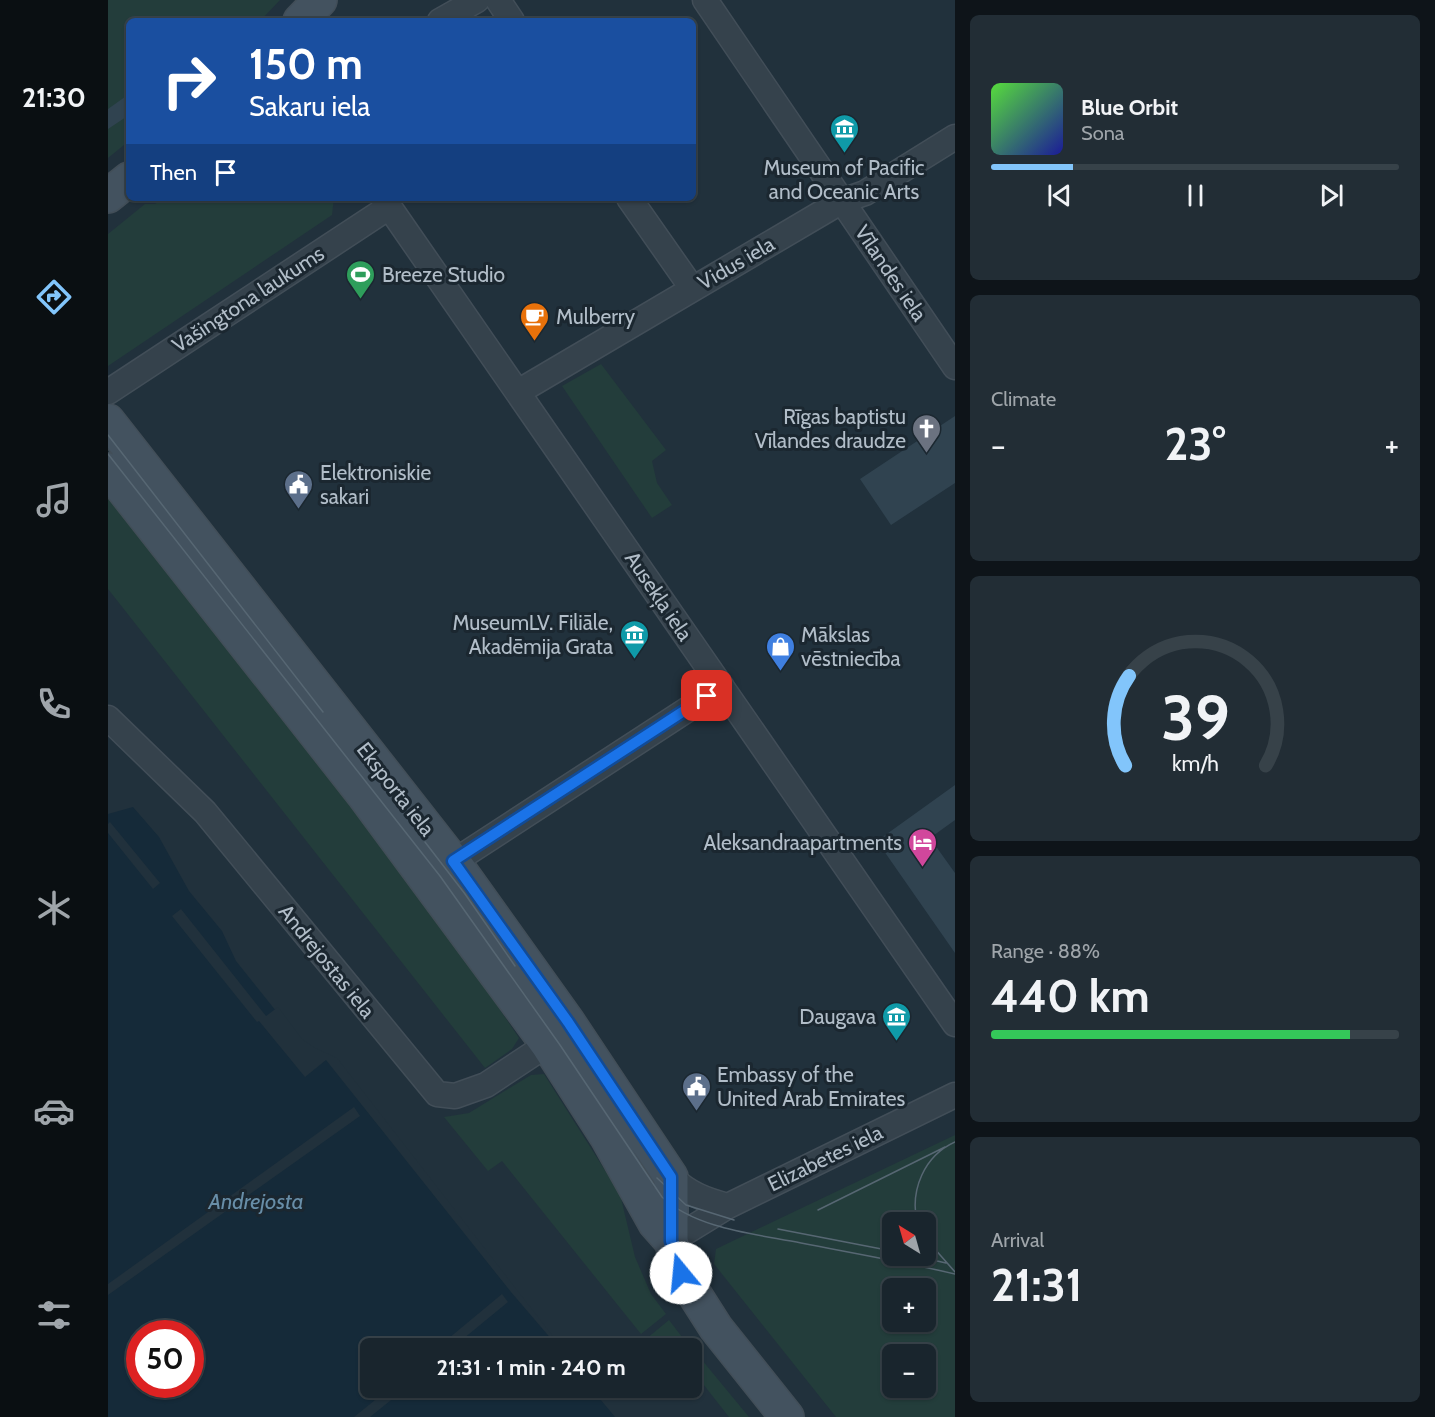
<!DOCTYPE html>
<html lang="en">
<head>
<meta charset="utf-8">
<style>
  body { margin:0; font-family:Cabin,sans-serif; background:#222d35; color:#f1f3f6; height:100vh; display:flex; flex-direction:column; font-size:22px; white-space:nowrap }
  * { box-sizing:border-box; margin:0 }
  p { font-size:20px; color:#9fa5aa }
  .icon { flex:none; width:33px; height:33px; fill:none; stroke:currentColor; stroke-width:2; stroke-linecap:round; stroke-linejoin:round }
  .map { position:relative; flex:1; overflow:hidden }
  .panel { display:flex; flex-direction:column; gap:15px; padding:15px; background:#0e1419; width:480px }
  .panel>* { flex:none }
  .top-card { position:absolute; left:18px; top:18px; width:570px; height:183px; border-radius:9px; box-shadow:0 2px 4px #0004,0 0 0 2px #374249; background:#1a4fa0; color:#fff; overflow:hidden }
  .needle { width:39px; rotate:323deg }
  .controls { position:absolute; left:774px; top:1212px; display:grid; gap:12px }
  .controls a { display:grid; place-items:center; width:54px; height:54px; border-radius:9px; background:#19252d; box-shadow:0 2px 4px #0004,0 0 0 2px #374249; font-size:30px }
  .speed { position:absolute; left:18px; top:1320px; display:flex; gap:12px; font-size:30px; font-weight:700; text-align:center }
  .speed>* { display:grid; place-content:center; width:78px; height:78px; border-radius:50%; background:#19252d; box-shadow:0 2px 4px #0004,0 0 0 2px #374249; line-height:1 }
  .speed .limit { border:9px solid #d22; background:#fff; color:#111 }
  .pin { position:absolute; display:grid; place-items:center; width:51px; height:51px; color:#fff; margin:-26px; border-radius:12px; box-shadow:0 3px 9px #0006 }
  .me { position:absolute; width:66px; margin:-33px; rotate:343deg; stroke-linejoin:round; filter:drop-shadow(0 0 4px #0008) }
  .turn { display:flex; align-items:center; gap:21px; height:126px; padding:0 24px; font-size:27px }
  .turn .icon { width:78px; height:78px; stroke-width:2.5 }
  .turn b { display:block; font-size:42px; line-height:51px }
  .then { display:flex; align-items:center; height:57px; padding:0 24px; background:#0003; gap:12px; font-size:22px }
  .big { font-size:45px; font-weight:700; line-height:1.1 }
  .panel .card { flex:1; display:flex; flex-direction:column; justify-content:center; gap:9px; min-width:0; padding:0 21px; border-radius:9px; background:#222d35 }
  .panel .dial { align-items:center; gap:0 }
  .dial svg { height:156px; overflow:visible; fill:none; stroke:#374249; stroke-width:7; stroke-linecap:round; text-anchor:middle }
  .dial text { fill:#f1f3f6; stroke:none }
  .song { display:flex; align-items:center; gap:18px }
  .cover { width:72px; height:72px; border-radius:9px; background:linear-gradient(135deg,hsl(110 70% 55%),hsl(240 70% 35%)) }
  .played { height:6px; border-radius:3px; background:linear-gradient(90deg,#82c5fb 20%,#374249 20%) }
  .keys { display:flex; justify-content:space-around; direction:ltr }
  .heat { display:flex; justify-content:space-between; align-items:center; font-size:33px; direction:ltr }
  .charge { height:9px; border-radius:4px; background:linear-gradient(90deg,#34c759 88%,#374249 0) }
  .trip { position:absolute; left:252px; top:1338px; width:342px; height:60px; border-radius:9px; background:#19252d; box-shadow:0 2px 4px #0004,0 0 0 2px #374249; font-weight:700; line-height:60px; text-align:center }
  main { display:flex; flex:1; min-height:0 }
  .tabs { display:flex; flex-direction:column; width:108px; justify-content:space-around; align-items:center; background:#0a0f12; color:#9fa5aa }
  .tabs .icon { width:42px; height:42px }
  .tabs .selected { color:#82c5fb }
  .tabs b { font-size:27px; color:#f1f3f6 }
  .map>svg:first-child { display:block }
</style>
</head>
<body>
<main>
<nav class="tabs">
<b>21:30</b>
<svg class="icon selected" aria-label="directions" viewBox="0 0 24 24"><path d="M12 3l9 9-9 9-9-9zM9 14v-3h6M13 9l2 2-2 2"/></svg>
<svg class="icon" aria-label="music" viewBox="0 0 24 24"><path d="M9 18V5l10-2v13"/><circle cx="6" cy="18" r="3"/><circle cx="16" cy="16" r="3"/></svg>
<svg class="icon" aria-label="phone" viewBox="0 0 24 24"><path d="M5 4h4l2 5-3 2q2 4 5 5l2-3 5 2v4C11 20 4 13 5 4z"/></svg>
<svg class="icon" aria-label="climate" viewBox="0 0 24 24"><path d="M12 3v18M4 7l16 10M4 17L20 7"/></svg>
<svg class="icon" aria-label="car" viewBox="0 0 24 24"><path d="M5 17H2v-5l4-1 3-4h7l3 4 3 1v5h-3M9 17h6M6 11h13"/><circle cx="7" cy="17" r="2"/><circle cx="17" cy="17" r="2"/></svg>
<svg class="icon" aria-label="filters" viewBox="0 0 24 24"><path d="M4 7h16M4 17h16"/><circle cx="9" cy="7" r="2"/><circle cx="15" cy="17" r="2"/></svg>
</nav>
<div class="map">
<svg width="847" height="1417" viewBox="0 0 847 1417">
  <rect width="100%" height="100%" fill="#21313c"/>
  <!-- green -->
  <path fill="#233d3b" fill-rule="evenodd" d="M 0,0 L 172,0 L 152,21 L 21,21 L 21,141 L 0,158 Z
    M 54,198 L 226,198 L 224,215 L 0,366 L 0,234 L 37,204 L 47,204 Z
    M 493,364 L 558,450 L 544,461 L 549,483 L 564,505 L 544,518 L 454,386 Z
    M 0,494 L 317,898 L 411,1038 L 404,1049 L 377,1068 L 0,589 Z
    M 436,1074 L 512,1194 L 527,1257 L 543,1294 L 558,1314 L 533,1334 L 394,1161 L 380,1171 L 336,1117 L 361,1113 L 423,1075 Z
    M 847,1135 L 847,1417 L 728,1417 L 606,1264 L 608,1249 ZM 818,1222 L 818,1256 L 784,1256 L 784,1222 ZM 818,1288 L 818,1322 L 784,1322 L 784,1288 ZM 818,1354 L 818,1388 L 784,1388 L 784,1354 Z
    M 561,1320 L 574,1337 L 567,1348 L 545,1348 L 538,1339 Z
    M 589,1354 L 641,1417 L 621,1417 L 584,1370 L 584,1359 Z"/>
  <!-- water -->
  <path fill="#152a39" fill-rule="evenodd" d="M 25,807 L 51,837 L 81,891 L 114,931 L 128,961 L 192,1041 L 226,1060 L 451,1348 L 262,1348 L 262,1388 L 483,1388 L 507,1417 L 0,1417 L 0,814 ZM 32,1334 L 82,1334 L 82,1384 L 32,1384 Z"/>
  <!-- pier -->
  <path fill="#21313c" d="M 2,822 L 52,883 L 45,889 L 0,833 L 0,824 Z
    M 73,909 L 158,1016 L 170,1007 L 194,1039 L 207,1048 L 229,1058 L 454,1348 L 451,1348 L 403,1292 L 218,1060 L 197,1077 L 151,1021 L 149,1022 L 64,916 Z
    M 246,1107 L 252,1116 L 0,1295 L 0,1284 Z
    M 394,1294 L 400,1302 L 344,1348 L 329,1348 Z
    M 282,1388 L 298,1388 L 262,1417 L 246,1417 Z"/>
  <!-- building -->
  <path fill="#304350" d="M 21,94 L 21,115 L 0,129 L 0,109 Z
    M 847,416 L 847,483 L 783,525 L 752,479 Z
    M 847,785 L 847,820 L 822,838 L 847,873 L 847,953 L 769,841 Z"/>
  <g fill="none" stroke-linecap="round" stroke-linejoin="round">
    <defs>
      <path id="street" d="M 390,0 L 404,21
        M 597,0 L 847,367
        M 332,21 L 369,0
        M 275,198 L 847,1024
        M 521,198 L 584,288
        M 0,392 L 281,207
        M 410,392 L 734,201 L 757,193 L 847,137
        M 0,718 L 97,812 L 329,1094 L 347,1096 L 378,1085 L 452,1036
        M 333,870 L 614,687
        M 563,1177 C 581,1194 597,1200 620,1206
        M 563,1241 L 620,1206 L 847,1095"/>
      <path id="secondary" d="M 192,21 L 212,0
        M 0,196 L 21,179
        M 0,421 L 345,861 L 460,1022 L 563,1177 L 563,1241 L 573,1273 L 608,1328 L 679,1417
        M 0,470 L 255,794 L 399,989 L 440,1045 L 499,1137 L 547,1223 L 563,1241"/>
    </defs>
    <!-- street casing -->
    <use href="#street" stroke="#424e58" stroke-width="27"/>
    <!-- secondary casing -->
    <use href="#secondary" stroke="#424e58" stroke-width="36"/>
    <!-- street -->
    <use href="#street" stroke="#35424c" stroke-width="24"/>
    <!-- secondary -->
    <use href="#secondary" stroke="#43525f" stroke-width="33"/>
    <!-- tram -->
    <path stroke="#576773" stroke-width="1.5" d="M 0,435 L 215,712
      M 0,454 L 332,876 L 452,1045 L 554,1197 C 588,1229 648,1234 693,1243 C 744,1253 796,1262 847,1274
      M 317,842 L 357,894 L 407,966
      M 549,1178 L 578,1205 L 626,1220
      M 710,1210 L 837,1147
      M 809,1222 C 802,1190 816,1156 847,1142
      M 670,1229 L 784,1251
      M 818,1239 L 847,1272
      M 807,1256 L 838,1263"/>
  </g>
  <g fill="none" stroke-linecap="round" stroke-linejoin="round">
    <defs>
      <path id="route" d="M 573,1273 L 563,1241 L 563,1177 L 460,1022 L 345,861 L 599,696"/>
    </defs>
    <!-- route casing -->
    <use href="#route" stroke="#114b97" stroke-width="15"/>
    <!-- route -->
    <use href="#route" stroke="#1a73e8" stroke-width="10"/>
  </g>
  <!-- icons -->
  <defs>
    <symbol id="museum-pin" viewBox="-11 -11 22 30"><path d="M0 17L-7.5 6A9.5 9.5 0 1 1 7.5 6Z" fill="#0f9aa8" stroke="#1b2730"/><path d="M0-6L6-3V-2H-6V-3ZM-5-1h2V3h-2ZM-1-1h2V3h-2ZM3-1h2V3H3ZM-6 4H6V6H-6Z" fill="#fff"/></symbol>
    <symbol id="stadium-pin" viewBox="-11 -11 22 30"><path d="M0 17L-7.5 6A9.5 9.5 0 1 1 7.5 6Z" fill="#2e9e5b" stroke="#1b2730"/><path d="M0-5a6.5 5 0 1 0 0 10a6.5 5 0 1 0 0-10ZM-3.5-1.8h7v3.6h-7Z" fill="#fff"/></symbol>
    <symbol id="cafe-pin" viewBox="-11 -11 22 30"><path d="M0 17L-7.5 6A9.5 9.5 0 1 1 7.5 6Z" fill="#e8710a" stroke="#1b2730"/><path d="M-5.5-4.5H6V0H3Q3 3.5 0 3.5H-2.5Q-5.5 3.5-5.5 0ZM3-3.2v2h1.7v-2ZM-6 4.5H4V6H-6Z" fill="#fff"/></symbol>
    <symbol id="church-pin" viewBox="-11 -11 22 30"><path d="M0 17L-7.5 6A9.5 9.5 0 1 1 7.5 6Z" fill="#6b7280" stroke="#1b2730"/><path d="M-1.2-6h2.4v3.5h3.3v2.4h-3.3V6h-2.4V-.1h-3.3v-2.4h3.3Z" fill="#fff"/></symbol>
    <symbol id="civic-pin" viewBox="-11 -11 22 30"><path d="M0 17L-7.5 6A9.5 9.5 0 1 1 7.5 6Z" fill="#5c6f8a" stroke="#1b2730"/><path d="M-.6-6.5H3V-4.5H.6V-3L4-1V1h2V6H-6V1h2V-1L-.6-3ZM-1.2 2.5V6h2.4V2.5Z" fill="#fff"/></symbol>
    <symbol id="shop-pin" viewBox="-11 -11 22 30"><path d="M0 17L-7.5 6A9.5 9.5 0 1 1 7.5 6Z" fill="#3f7fe0" stroke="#1b2730"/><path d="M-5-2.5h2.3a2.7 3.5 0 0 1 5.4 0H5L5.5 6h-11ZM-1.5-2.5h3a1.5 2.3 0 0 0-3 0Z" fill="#fff"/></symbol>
    <symbol id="hotel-pin" viewBox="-11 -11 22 30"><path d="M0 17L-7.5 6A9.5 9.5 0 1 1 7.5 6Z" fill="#d1479c" stroke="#1b2730"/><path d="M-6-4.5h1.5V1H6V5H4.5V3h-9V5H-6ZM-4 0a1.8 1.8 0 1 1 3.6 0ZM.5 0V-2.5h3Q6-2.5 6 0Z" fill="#fff"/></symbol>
  </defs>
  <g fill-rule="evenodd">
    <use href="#museum-pin" x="720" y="112" width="33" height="45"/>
    <use href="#stadium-pin" x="236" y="258" width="33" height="45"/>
    <use href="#cafe-pin" x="410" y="300" width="33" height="45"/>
    <use href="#church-pin" x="802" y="412" width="33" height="45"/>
    <use href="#civic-pin" x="174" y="468" width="33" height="45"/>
    <use href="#museum-pin" x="510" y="618" width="33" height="45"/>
    <use href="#shop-pin" x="656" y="630" width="33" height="45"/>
    <use href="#hotel-pin" x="798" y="826" width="33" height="45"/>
    <use href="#museum-pin" x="772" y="1000" width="33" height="45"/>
    <use href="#civic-pin" x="572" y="1070" width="33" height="45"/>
  </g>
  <g text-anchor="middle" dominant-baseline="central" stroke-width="6" stroke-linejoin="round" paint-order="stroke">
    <!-- poi labels -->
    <g font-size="21" fill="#b1bdc8" stroke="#1b2730" text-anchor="start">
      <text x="736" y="167" text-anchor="middle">Museum of Pacific<tspan x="736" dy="24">and Oceanic Arts</tspan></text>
      <text x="274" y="274">Breeze Studio</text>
      <text x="448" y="316">Mulberry</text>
      <text x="798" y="416" text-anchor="end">Rīgas baptistu<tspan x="798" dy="24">Vīlandes draudze</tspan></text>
      <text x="212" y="472">Elektroniskie<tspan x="212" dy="24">sakari</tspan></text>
      <text x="505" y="622" text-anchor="end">MuseumLV. Filiāle,<tspan x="505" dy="24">Akadēmija Grata</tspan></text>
      <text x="693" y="634">Mākslas<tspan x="693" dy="24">vēstniecība</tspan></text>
      <text x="794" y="842" text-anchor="end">Aleksandraapartments</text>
      <text x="768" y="1016" text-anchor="end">Daugava</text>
      <text x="609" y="1074">Embassy of the<tspan x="609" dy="24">United Arab Emirates</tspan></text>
    </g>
    <!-- street labels -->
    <g font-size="21" fill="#b1bdc8" stroke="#1b2730">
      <text transform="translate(628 263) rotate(-30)">Vidus iela</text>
      <text transform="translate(783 273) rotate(56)">Vīlandes iela</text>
      <text transform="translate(140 299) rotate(-33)">Vašingtona laukums</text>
      <text transform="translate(551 596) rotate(56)">Ausekļa iela</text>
      <text transform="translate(288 789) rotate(52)">Eksporta iela</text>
      <text transform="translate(219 961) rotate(51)">Andrejostas iela</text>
      <text transform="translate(717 1158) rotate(-26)">Elizabetes iela</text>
    </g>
    <!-- water labels -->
    <g font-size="22" font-style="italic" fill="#688ea8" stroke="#1b2730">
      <text x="148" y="1201">Andrejosta</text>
    </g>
  </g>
</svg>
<div class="controls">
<a><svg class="needle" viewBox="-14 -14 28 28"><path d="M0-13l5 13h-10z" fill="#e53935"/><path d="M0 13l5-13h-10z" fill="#9fa5aa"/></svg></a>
<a>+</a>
<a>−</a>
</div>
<div class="speed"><div class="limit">50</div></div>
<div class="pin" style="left:599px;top:696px;background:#d93025"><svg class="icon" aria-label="arrive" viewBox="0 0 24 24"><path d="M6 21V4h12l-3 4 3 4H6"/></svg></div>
<svg class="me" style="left:573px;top:1273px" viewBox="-20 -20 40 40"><circle r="19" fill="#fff"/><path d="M0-13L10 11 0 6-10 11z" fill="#1a73e8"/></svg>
<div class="trip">21:31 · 1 min · 240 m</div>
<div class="top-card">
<div class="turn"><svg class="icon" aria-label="right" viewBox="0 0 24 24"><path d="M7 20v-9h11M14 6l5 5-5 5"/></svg><div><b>150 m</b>Sakaru iela</div></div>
<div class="then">Then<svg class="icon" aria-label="arrive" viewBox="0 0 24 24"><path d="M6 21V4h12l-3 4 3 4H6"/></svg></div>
</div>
</div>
<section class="panel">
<div class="card">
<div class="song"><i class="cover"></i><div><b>Blue Orbit</b><p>Sona</p></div></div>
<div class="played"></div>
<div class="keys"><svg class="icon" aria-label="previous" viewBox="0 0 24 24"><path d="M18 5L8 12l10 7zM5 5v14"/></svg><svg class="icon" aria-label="pause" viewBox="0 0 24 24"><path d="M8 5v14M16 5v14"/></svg><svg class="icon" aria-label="next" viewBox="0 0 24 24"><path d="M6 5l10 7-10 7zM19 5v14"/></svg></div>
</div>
<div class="card"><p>Climate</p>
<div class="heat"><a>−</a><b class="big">23°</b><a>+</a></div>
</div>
<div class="card dial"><svg viewBox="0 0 100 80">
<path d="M14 69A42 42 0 1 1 86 69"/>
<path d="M14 69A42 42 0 0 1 16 23" stroke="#82c5fb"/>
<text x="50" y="56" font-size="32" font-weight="700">39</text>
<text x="50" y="72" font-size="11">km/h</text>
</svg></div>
<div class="card"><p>Range · 88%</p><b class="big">440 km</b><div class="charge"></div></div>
<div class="card"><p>Arrival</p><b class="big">21:31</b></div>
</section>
</main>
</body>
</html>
